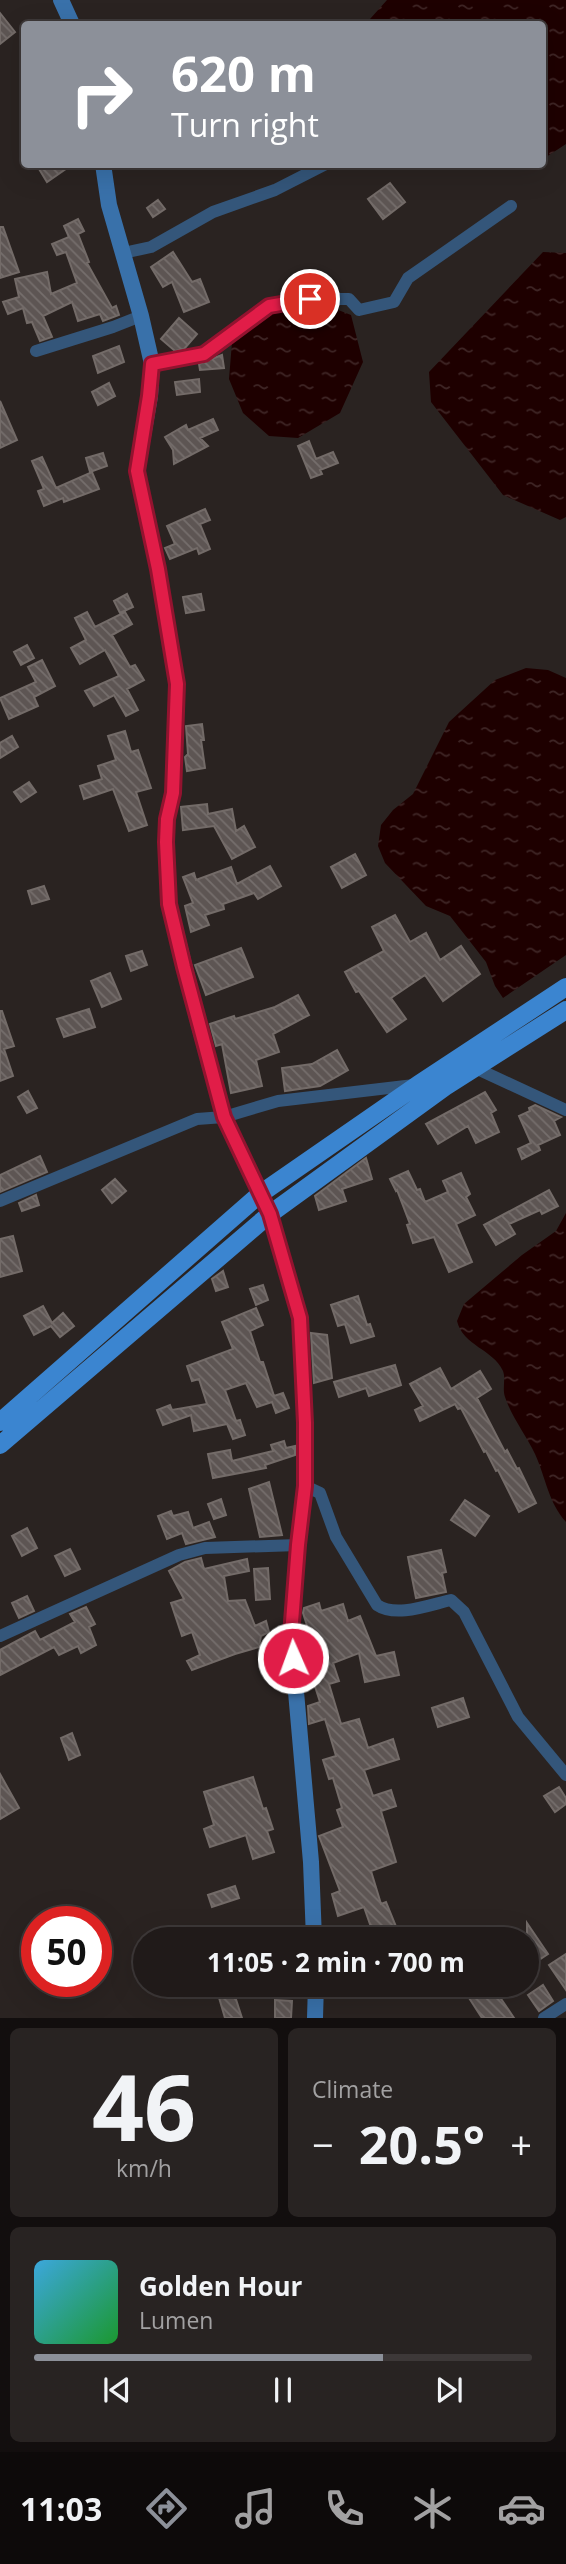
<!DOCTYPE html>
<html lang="en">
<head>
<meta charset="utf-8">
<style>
  body { margin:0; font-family:"Open Sans",sans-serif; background:#282322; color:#f1f3f6; height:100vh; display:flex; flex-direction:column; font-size:26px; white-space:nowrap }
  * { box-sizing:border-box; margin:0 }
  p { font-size:23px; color:#a2a1a2 }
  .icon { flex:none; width:38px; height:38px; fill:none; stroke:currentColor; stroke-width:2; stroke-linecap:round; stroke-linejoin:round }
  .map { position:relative; height:2018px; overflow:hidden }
  .panel { display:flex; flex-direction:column; gap:10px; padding:10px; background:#120e0e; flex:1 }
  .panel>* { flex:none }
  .banner { position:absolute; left:21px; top:21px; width:525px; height:147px; border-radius:7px; box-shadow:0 7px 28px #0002,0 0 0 2px #3d3838; background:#8c9099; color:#fff; overflow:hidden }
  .speed { position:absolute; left:21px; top:1906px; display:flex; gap:14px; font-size:35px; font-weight:700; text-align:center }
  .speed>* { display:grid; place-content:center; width:91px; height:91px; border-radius:50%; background:#201a19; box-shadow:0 7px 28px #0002,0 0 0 2px #3d3838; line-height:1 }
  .speed .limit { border:10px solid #d22; background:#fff; color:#111 }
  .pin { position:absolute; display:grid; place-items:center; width:60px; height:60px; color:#fff; margin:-30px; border:4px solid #fff; border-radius:50%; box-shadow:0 2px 7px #0007 }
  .me { position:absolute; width:77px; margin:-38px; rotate:358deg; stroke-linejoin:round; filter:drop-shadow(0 0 5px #0008) }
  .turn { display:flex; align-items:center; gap:24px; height:147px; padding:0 35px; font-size:32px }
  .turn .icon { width:91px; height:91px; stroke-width:2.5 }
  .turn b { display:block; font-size:49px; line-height:60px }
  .big { font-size:52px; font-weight:700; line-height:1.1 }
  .panel .tile { flex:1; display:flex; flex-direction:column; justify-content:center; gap:10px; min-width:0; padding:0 24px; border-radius:10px; background:#282322 }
  .panel .dial { align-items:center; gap:0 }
  .dial b { font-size:91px; line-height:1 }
  .song { display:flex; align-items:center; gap:21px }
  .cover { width:84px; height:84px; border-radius:10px; background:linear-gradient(135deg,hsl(200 70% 55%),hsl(130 70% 35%)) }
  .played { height:7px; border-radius:4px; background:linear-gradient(90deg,#8c9099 70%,#3d3838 70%) }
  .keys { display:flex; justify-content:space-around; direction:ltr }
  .heat { display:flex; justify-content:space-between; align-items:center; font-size:38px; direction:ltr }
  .panel .tiles { flex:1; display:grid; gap:10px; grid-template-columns:1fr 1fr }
  .tile:last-child { grid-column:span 2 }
  .trip { position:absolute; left:133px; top:1927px; width:406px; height:70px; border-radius:35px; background:#201a19; box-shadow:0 7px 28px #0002,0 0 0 2px #3d3838; font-weight:700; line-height:70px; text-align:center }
  .menu { display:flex; height:112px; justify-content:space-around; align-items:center; background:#0d0a0a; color:#a2a1a2 }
  .menu .icon { width:49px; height:49px }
  .menu .on { color:#8c9099 }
  .menu b { font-size:32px; color:#f1f3f6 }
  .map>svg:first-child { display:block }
</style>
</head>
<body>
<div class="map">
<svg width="566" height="2018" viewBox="0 0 566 2018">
  <defs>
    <pattern id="water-ripples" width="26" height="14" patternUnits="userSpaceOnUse" patternTransform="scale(1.75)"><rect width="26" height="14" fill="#1e0000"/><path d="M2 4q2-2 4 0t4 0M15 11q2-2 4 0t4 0" fill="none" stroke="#3f2626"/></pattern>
    <pattern id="building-back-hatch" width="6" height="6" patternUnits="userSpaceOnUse" patternTransform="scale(1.75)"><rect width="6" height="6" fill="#5d5553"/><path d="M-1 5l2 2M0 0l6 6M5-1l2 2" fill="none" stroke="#756e6c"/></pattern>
  </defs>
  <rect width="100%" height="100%" fill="#2a2321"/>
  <!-- water -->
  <path fill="url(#water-ripples)" d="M 387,0 L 566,0 L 566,144 L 543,159 L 542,24 L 372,24 L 370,19 Z
    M 543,252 L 566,253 L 566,517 L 560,520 L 503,495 L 431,402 L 429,372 Z
    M 297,306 L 328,306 L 351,315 L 363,362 L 340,413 L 298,438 L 269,436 L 243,413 L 229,379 L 232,342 L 259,317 Z
    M 526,668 L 548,670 L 566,678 L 566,955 L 503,998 L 495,986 L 486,962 L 450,916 L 426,906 L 385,863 L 378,846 L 381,825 L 393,810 L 413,794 L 449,722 L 495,680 Z
    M 566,1213 L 566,1522 C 548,1502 546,1478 535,1454 C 526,1435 512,1418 505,1397 C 502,1388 506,1379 503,1371 C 493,1349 463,1346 457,1321 L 464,1304 L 522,1255 L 556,1231 Z"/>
  <!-- building -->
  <path fill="url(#building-back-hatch)" stroke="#736b68" stroke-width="2" d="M 0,13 L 15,32 L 0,44 Z
    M 36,164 L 73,164 L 47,182 Z
    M 390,183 L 405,202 L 383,219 L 368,199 Z
    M 158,200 L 165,209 L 153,217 L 147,208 Z
    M 78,219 L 84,231 L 78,234 L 89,262 L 87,263 L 112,308 L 116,306 L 119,315 L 103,321 L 100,314 L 78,321 L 72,302 L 43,316 L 52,337 L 40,341 L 32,322 L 27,323 L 23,308 L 8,314 L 3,302 L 19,297 L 15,279 L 47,272 L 51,294 L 77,283 L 66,252 L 57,255 L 52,244 L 69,237 L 64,226 Z
    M 0,227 L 3,227 L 19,272 L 0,278 Z
    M 173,252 L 192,282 L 200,279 L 209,302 L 184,312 L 172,282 L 163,287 L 151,267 Z
    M 179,318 L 197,334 L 184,349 L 175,351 L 161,339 Z
    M 119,346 L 124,362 L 98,373 L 93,356 Z
    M 222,355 L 224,368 L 200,370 L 199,364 Z
    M 199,379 L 200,392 L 177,395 L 175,382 Z
    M 109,383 L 115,396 L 98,405 L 92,392 Z
    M 0,401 L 17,440 L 0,448 Z
    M 213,419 L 218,430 L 200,438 L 208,446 L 174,464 L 173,450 L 165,437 L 186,425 L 188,430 Z
    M 309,441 L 316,459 L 333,452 L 338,463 L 320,470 L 322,474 L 311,478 L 298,446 Z
    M 103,453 L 107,466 L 90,472 L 86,458 Z
    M 42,457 L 56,488 L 92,472 L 99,489 L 64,502 L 63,498 L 44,506 L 38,491 L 44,489 L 32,461 Z
    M 205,509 L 210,520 L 200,524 L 210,549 L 199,554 L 197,548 L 170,559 L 165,548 L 175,544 L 167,526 Z
    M 127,594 L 133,607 L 120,613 L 114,601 Z
    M 201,594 L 204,610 L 186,613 L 183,597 Z
    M 87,612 L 95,627 L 125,612 L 132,624 L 112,635 L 130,667 L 135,665 L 144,680 L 127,689 L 138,710 L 126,716 L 114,695 L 94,706 L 85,691 L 119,676 L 105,650 L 80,664 L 71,648 L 86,640 L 75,618 Z
    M 27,645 L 34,658 L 21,665 L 14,652 Z
    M 42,660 L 55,686 L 34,697 L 38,706 L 9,719 L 0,698 L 36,682 L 28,667 Z
    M 202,724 L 204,740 L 201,740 L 205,768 L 187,771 L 185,757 L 188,754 L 186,726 Z
    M 125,731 L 131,752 L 138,750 L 151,788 L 136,792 L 147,825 L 129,831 L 113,789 L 84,799 L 80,786 L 102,779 L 98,766 L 116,760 L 108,736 Z
    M 12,736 L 18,747 L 0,758 L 0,743 Z
    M 29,782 L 36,792 L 21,802 L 14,792 Z
    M 207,804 L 208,814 L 232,809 L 236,831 L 244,826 L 255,847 L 232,859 L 214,826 L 183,830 L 181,807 Z
    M 355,854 L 366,875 L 342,888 L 331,867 Z
    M 270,866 L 281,886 L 258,899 L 254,893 L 223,904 L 224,909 L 205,915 L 209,925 L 191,932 L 185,906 L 193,903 L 183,877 L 194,873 L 196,880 L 231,867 L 237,884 Z
    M 44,886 L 49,899 L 32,904 L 28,891 Z
    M 395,915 L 410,942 L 426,933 L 440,960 L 461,946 L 480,974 L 443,1001 L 425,975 L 391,998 L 406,1019 L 387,1032 L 359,991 L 356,992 L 345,972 L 384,951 L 372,927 Z
    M 241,948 L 253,977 L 206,995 L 195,965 Z
    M 142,951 L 147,965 L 131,971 L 126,956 Z
    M 110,973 L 121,999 L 102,1007 L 91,981 Z
    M 298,995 L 309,1015 L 273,1034 L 279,1052 L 256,1060 L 262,1086 L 231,1093 L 222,1044 L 216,1046 L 210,1024 L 234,1016 L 235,1019 L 275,1007 Z
    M 89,1009 L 95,1027 L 64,1037 L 57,1019 Z
    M 0,1011 L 2,1011 L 14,1046 L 4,1049 L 13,1076 L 0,1081 Z
    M 337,1050 L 348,1070 L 320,1086 L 285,1091 L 282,1068 L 312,1064 Z
    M 28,1091 L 37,1108 L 27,1113 L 18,1097 Z
    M 485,1092 L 496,1110 L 491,1113 L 499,1132 L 476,1143 L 468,1126 L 438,1144 L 426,1124 Z
    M 535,1105 L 561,1117 L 554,1121 L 560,1135 L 538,1145 L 540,1150 L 522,1159 L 518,1149 L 531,1143 L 519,1116 L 530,1111 L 529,1108 Z
    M 40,1156 L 47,1172 L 0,1192 L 0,1175 Z
    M 366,1158 L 372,1179 L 342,1189 L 346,1201 L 319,1210 L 315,1196 Z
    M 408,1171 L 417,1190 L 420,1189 L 425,1202 L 448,1192 L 443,1181 L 461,1173 L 470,1194 L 466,1197 L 475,1215 L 456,1224 L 472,1262 L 449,1272 L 434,1237 L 413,1243 L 407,1225 L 410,1224 L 397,1190 L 396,1191 L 390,1179 Z
    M 115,1179 L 126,1191 L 112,1203 L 102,1190 Z
    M 549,1190 L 558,1206 L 542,1214 L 540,1210 L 509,1224 L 515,1234 L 496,1245 L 484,1225 Z
    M 36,1195 L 39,1205 L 22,1211 L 19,1203 Z
    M 13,1236 L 22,1271 L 0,1277 L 0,1239 Z
    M 223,1271 L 228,1287 L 216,1291 L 212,1279 Z
    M 263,1285 L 268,1300 L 256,1305 L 250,1289 Z
    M 358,1296 L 367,1325 L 370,1324 L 374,1336 L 351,1343 L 345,1324 L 338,1326 L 331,1305 Z
    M 43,1306 L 52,1323 L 63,1313 L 74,1326 L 60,1337 L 51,1326 L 34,1335 L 24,1316 Z
    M 256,1308 L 263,1325 L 250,1331 L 260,1362 L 263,1362 L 274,1396 L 283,1393 L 289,1408 L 276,1413 L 272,1402 L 257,1407 L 246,1383 L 225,1390 L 236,1421 L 240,1420 L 245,1435 L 233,1439 L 227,1424 L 194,1431 L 191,1415 L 163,1425 L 157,1410 L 170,1405 L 172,1410 L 207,1404 L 199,1379 L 192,1381 L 187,1366 L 233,1349 L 222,1322 Z
    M 311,1333 L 327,1335 L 332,1378 L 314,1383 Z
    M 395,1365 L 401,1385 L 369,1396 L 366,1388 L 339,1397 L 334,1382 Z
    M 440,1368 L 451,1389 L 480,1371 L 491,1389 L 477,1398 L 505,1452 L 507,1450 L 517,1469 L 519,1468 L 536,1503 L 519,1512 L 498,1470 L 496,1471 L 486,1451 L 484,1452 L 461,1408 L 458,1409 L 455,1404 L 420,1421 L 415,1410 L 423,1406 L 410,1384 Z
    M 284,1441 L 286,1448 L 295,1446 L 295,1455 L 265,1465 L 266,1468 L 213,1478 L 208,1454 L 230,1450 L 232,1461 L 273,1451 L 271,1445 Z
    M 269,1482 L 282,1535 L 260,1537 L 249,1489 Z
    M 221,1499 L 226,1515 L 214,1519 L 208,1504 Z
    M 465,1500 L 489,1516 L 475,1536 L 451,1520 Z
    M 171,1511 L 173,1516 L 188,1512 L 193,1528 L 209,1522 L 215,1537 L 186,1544 L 182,1533 L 167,1539 L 158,1516 Z
    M 27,1528 L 37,1548 L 22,1556 L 12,1536 Z
    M 70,1549 L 80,1569 L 65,1576 L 55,1556 Z
    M 441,1550 L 446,1572 L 442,1573 L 446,1592 L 416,1598 L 408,1557 Z
    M 201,1558 L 204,1569 L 247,1559 L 249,1571 L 224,1576 L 228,1601 L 245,1600 L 255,1626 L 266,1621 L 269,1632 L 261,1636 L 259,1647 L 235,1654 L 192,1670 L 187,1661 L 200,1655 L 192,1632 L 182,1636 L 171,1603 L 184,1599 L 169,1571 L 185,1562 Z
    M 268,1568 L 270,1599 L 256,1600 L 254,1569 Z
    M 27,1596 L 34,1611 L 19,1618 L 12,1603 Z
    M 319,1603 L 321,1611 L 343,1604 L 348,1621 L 360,1616 L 376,1656 L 394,1652 L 399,1675 L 365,1682 L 359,1653 L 333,1663 L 339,1681 L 329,1684 L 341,1724 L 359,1719 L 368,1748 L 393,1739 L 399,1759 L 364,1770 L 373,1796 L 391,1790 L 396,1806 L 381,1811 L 396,1862 L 371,1871 L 381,1904 L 386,1902 L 399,1934 L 385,1939 L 353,1939 L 372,1930 L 364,1907 L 338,1916 L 332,1894 L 340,1891 L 319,1836 L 343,1827 L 337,1810 L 342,1808 L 333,1778 L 329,1779 L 323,1760 L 336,1756 L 325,1719 L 309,1724 L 308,1706 L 320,1702 L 303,1649 L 307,1648 L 303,1637 L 310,1635 L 303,1613 L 304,1608 Z
    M 86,1607 L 95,1624 L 89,1627 L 96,1645 L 81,1653 L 78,1646 L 59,1655 L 54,1647 L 0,1675 L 0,1650 L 35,1631 L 40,1640 L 75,1622 L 70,1614 Z
    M 463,1698 L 469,1717 L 438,1727 L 432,1708 Z
    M 72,1733 L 80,1755 L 69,1760 L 61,1738 Z
    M 0,1774 L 19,1808 L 0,1819 Z
    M 253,1777 L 263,1809 L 266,1808 L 273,1829 L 267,1831 L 274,1852 L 253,1859 L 246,1835 L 210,1847 L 204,1829 L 214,1825 L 204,1792 Z
    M 559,1787 L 566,1798 L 566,1804 L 555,1812 L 544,1796 Z
    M 235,1886 L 239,1898 L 212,1907 L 208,1895 Z
    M 527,1923 L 548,1954 L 527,1968 Z
    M 566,1954 L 566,1990 L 549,1965 Z
    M 215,1984 L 231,1984 L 242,2018 L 225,2018 Z
    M 460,1984 L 491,1984 L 514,2018 L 482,2018 Z
    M 543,1985 L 553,2001 L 539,2011 L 528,1995 Z
    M 275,2000 L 292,2001 L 291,2018 L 275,2018 Z"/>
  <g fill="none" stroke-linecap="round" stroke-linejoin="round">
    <!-- street -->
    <path stroke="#34567a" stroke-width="12" d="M 123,253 L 151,247 L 213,212 L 275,190 L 326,164
      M 36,351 L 113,327 L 141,316
      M 152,364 L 204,354 L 269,306 L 310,299 L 349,299 L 359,310 L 394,302 L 408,278 L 511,206
      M 471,1066 L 566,1110
      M 0,1201 L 197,1119 L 224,1117 L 278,1101 L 414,1085
      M 305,1486 L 320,1493 L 336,1537 L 377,1605 C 396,1618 429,1605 451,1600 L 464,1612 L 518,1717 L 566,1775
      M 0,1636 L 179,1555 L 205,1548 L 298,1545
      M 544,2018 L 566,2004"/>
    <!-- secondary -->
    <path stroke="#3971aa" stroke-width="16" d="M 61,0 L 72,24
      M 103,164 L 109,205 L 141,316 L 152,364 L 150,396 L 137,471 L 158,569 L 177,684 L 173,793 L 167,819 L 166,842 L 169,904 L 199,1025 L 224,1117 L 270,1214 L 300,1319 L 305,1423 L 305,1486 L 298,1545 L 291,1635 L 311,1862 L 314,1939
      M 315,2018 L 316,1984"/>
    <!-- primary -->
    <path stroke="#3b85d0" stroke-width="18" d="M 0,1422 L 260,1194 L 419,1084 L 566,987
      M 0,1445 L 270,1214 L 445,1087 L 566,1010"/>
  </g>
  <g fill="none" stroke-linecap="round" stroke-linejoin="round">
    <defs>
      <path id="route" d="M 293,1658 L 291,1635 L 298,1545 L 305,1486 L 305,1423 L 300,1318 L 270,1214 L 224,1117 L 184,967 L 169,904 L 166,842 L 167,819 L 173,793 L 177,684 L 158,569 L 137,471 L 149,396 L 152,364 L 204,354 L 269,306 L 310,299"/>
    </defs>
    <!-- route casing -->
    <use href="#route" stroke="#92132f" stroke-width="18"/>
    <!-- route -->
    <use href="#route" stroke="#e11d48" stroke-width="12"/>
  </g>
</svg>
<div class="speed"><div class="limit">50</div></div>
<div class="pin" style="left:310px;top:299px;background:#d93025"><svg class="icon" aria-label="arrive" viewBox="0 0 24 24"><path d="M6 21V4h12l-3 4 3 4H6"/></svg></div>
<svg class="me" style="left:293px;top:1658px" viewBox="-20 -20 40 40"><circle r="17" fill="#e11d48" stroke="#fff" stroke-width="3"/><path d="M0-11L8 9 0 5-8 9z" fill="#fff"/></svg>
<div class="trip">11:05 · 2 min · 700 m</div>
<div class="banner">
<div class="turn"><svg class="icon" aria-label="right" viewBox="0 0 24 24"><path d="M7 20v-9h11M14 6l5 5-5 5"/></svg><div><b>620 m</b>Turn right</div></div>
</div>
</div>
<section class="panel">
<div class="tiles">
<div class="tile dial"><b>46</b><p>km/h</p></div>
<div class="tile"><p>Climate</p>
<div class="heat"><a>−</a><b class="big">20.5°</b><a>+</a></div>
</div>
<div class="tile">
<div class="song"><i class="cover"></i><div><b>Golden Hour</b><p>Lumen</p></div></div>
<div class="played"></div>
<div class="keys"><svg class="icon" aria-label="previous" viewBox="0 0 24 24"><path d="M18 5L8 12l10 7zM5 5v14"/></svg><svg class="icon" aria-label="pause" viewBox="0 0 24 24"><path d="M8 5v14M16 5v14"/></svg><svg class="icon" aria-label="next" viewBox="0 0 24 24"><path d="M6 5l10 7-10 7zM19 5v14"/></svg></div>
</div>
</div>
</section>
<nav class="menu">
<b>11:03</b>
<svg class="icon on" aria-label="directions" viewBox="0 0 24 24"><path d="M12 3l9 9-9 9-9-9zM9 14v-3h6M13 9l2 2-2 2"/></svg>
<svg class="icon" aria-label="music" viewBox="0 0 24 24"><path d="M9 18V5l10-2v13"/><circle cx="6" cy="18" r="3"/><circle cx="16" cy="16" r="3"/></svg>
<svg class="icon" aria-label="phone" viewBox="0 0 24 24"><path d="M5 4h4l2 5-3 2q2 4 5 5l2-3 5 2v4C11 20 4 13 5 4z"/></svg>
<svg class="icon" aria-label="climate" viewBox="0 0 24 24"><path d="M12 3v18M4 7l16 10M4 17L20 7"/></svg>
<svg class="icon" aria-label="car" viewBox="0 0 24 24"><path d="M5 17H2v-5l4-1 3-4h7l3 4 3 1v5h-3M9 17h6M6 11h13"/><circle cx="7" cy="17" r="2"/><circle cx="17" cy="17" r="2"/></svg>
</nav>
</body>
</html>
